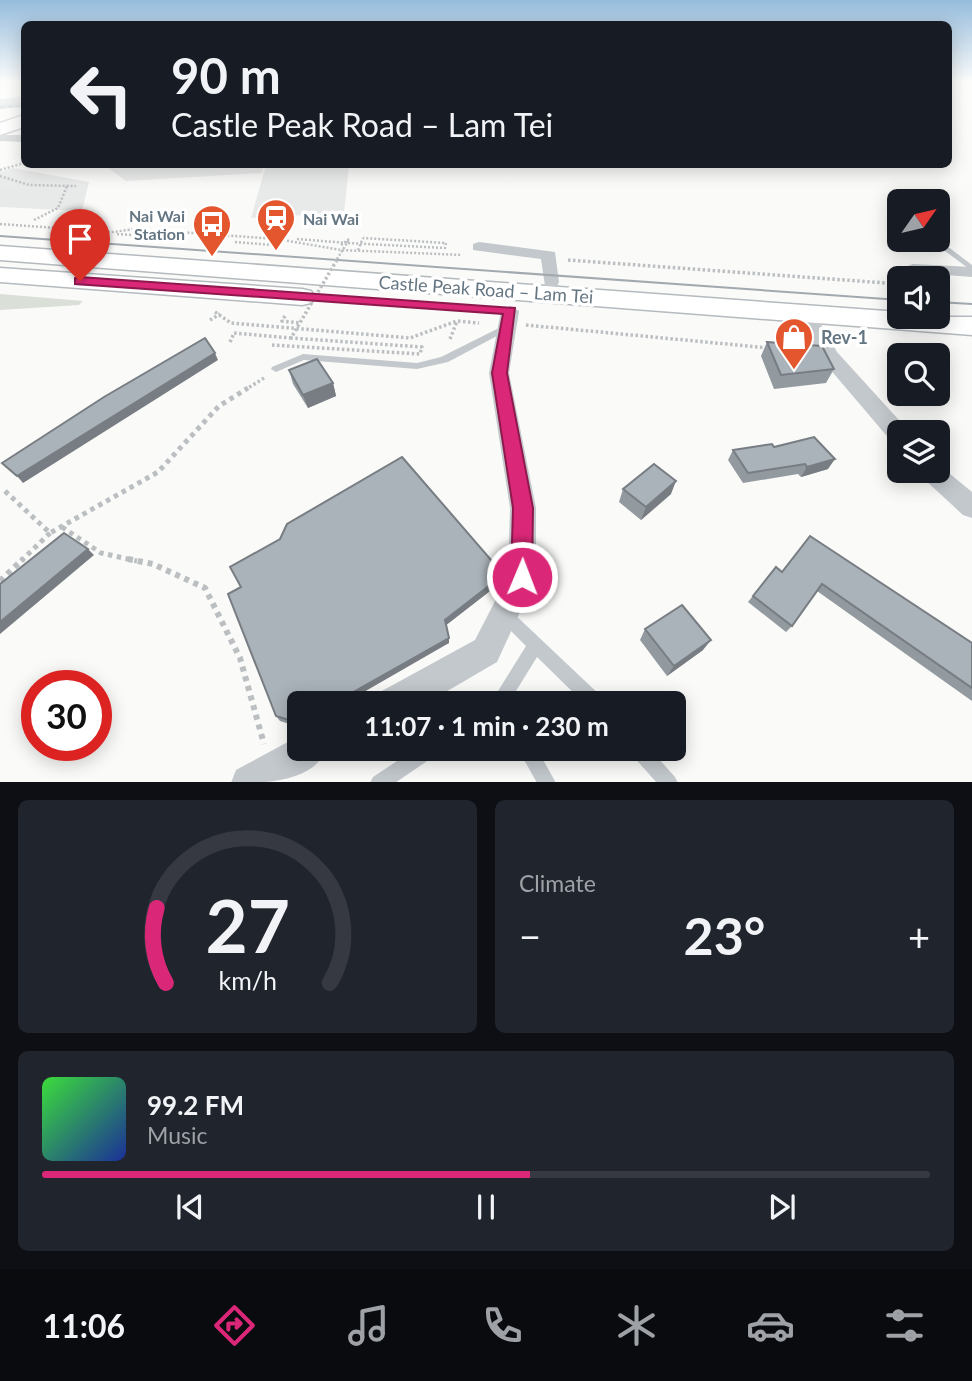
<!DOCTYPE html>
<html lang="en">
<head>
<meta charset="utf-8">
<style>
  body { margin:0; font-family:Lato,sans-serif; background:#20242c; color:#f1f3f6; height:100vh; display:flex; flex-direction:column; font-size:26px; white-space:nowrap }
  * { box-sizing:border-box; margin:0 }
  p { font-size:23px; color:#9ea1a6 }
  .icon { flex:none; width:38px; height:38px; fill:none; stroke:currentColor; stroke-width:2; stroke-linecap:round; stroke-linejoin:round }
  .map { position:relative; height:782px; overflow:hidden }
  .drawer { display:flex; flex-direction:column; gap:18px; padding:18px; background:#0d0f14; flex:1 }
  .drawer>* { flex:none }
  .banner { position:absolute; left:21px; top:21px; width:931px; height:147px; border-radius:10px; box-shadow:0 4px 18px #0003; background:#171b24; color:#f1f3f6; overflow:hidden }
  .needle { width:46px; rotate:56deg }
  .controls { position:absolute; left:887px; top:189px; display:grid; gap:14px }
  .controls a { display:grid; place-items:center; width:63px; height:63px; border-radius:10px; background:#171b24; box-shadow:0 4px 18px #0003; font-size:35px }
  .speed { position:absolute; left:21px; top:670px; display:flex; gap:14px; font-size:35px; font-weight:700; text-align:center }
  .speed>* { display:grid; place-content:center; width:91px; height:91px; border-radius:50%; background:#171b24; box-shadow:0 4px 18px #0003; line-height:1 }
  .speed .limit { border:10px solid #d22; background:#fff; color:#111 }
  .pin { position:absolute; display:grid; place-items:center; width:60px; height:60px; color:#fff; margin:-72px -30px; border-radius:50% 50% 50% 0; rotate:-45deg; box-shadow:0 0 7px #0007 }
  .pin .icon { rotate:45deg }
  .me { position:absolute; width:77px; margin:-38px; rotate:1deg; stroke-linejoin:round; filter:drop-shadow(0 0 5px #0008) }
  .turn { display:flex; align-items:center; gap:24px; height:147px; padding:0 35px; font-size:32px }
  .turn .icon { width:91px; height:91px; stroke-width:2.5 }
  .turn b { display:block; font-size:49px; line-height:60px }
  .big { font-size:52px; font-weight:700; line-height:1.1 }
  .drawer .tile { flex:1; display:flex; flex-direction:column; justify-content:center; gap:10px; min-width:0; padding:0 24px; border-radius:10px; background:#20242c }
  .drawer .dial { align-items:center; gap:0 }
  .dial svg { height:182px; overflow:visible; fill:none; stroke:#363941; stroke-width:7; stroke-linecap:round; text-anchor:middle }
  .dial text { fill:#f1f3f6; stroke:none }
  .song { display:flex; align-items:center; gap:21px }
  .cover { width:84px; height:84px; border-radius:10px; background:linear-gradient(135deg,hsl(120 70% 55%),hsl(230 70% 35%)) }
  .played { height:7px; border-radius:4px; background:linear-gradient(90deg,#db2777 55%,#363941 55%) }
  .keys { display:flex; justify-content:space-around; direction:ltr }
  .heat { display:flex; justify-content:space-between; align-items:center; font-size:38px; direction:ltr }
  .drawer .tiles { flex:1; display:grid; gap:18px; grid-template-columns:1fr 1fr }
  .tile:last-child { grid-column:span 2 }
  .trip { position:absolute; left:287px; top:691px; width:399px; height:70px; border-radius:10px; background:#171b24; box-shadow:0 4px 18px #0003; font-weight:700; line-height:70px; text-align:center }
  .dock { display:flex; height:112px; justify-content:space-around; align-items:center; background:#090b0e; color:#9ea1a6 }
  .dock .icon { width:49px; height:49px }
  .dock .selected { color:#db2777 }
  .dock b { font-size:32px; color:#f1f3f6 }
  .map>svg:first-child { display:block }
</style>
</head>
<body>
<div class="map">
<svg width="972" height="783" viewBox="0 0 972 783">
  <rect width="100%" height="100%" fill="#fafaf8"/>
  <!-- built -->
  <path fill="#e8e9e9" d="M 104,165 L 263,165 L 262,173 L 126,181 Z
    M 266,165 L 349,165 L 344,213 L 251,218 Z
    M 13,168 L 89,182 L 82,211 L 0,207 L 0,172 Z"/>
  <!-- green -->
  <path fill="#dadfd7" d="M 0,294 L 83,301 L 79,305 L 0,310 Z"/>
  <g fill="none" stroke-linecap="round" stroke-linejoin="round">
    <!-- stream -->
    <path stroke="#bbc7cb" stroke-width="4.5" d="M 0,107 L 24,104"/>
    <defs>
      <path id="primary" d="M 0,246 L 900,312 L 900,317 L 972,317 L 972,335 L 0,260 Z
        M 0,268 L 302,289 L 311,291 L 315,297 L 311,303 L 302,305 L 0,282 Z"/>
      <path id="highway" d="M 24,115 L 24,127 L 0,135 L 0,123 Z"/>
    </defs>
    <!-- primary casing -->
    <use href="#primary" stroke="#b5babe" stroke-width="3"/>
    <!-- highway casing -->
    <use href="#highway" stroke="#b4b9bd" stroke-width="3"/>
    <!-- path-far3 -->
    <path stroke="#bbbfc2" stroke-width="2.5" stroke-dasharray="2 2" stroke-linecap="butt" d="M 0,170 L 24,163
      M 0,176 L 29,185 L 76,186
      M 34,220 L 58,208 L 67,186
      M 0,224 L 113,232 L 136,229 L 277,239 L 341,250 L 462,255
      M 117,234 L 132,235
      M 235,242 L 272,245
      M 341,245 L 349,239 L 347,243
      M 358,250 L 363,238"/>
    <!-- path-far2 -->
    <path stroke="#bbbfc2" stroke-width="3.5" stroke-dasharray="2.5 2.5" stroke-linecap="butt" d="M 568,260 L 900,284
      M 215,312 L 231,323 L 410,338 L 457,321 L 479,323
      M 285,316 L 282,321 L 300,323
      M 210,320 L 220,314
      M 526,325 L 769,348
      M 450,339 L 457,321
      M 230,342 L 234,333 L 291,338
      M 245,390 L 264,378"/>
    <!-- path-far1 -->
    <path stroke="#bbbfc2" stroke-width="5" stroke-dasharray="4.5 4.5" stroke-linecap="butt" d="M 5,491 L 50,533 L 158,472 L 219,406 L 248,388
      M 62,527 L 101,553 L 137,561
      M 21,561 L 50,533"/>
    <!-- path -->
    <path stroke="#bbbfc2" stroke-width="6" stroke-dasharray="5 5" stroke-linecap="butt" d="M 128,559 L 153,564 L 205,588 L 240,658 L 264,744
      M 0,581 L 23,559"/>
    <!-- lane -->
    <path fill="#c3c8cc" fill-rule="evenodd" d="M 945,207 L 951,208 L 938,216 L 938,211 Z
      M 938,239 L 972,265 L 972,271 L 930,240 Z
      M 507,324 L 512,327 L 510,329 L 448,362 L 417,369 L 304,360 L 276,372 L 271,369 L 272,367 L 303,354 L 417,363 L 441,357 Z
      M 506,609 L 511,611 L 603,698 L 605,704 L 585,704 L 537,657 L 508,704 L 490,704 L 526,646 L 501,621 L 499,616 L 501,611 Z
      M 415,749 L 439,749 L 436,755 L 395,783 L 370,783 L 373,777 Z
      M 518,749 L 537,749 L 556,783 L 537,783 Z
      M 629,749 L 650,749 L 675,777 L 678,783 L 657,783 L 632,755 Z"/>
    <!-- street -->
    <path fill="#c3c8cc" fill-rule="evenodd" d="M 24,96 L 24,102 L 0,105 L 0,99 Z
      M 0,135 L 24,135 L 24,142 L 0,141 Z
      M 479,242 L 555,252 L 559,282 L 557,286 L 545,286 L 541,259 L 473,250 L 473,244 Z
      M 913,264 L 972,267 L 972,277 L 907,272 L 907,266 Z
      M 510,306 L 519,311 L 509,373 L 536,508 L 536,577 L 497,662 L 425,704 L 376,704 L 380,692 L 475,640 L 508,576 L 510,508 L 489,373 L 501,311 Z
      M 795,308 L 820,322 L 837,352 L 908,430 L 909,432 L 900,432 L 900,445 L 892,442 L 823,361 L 806,330 L 786,313 L 789,309 Z
      M 938,464 L 972,492 L 972,518 L 963,515 L 923,478 L 919,471 L 938,471 Z
      M 299,736 L 299,749 L 327,749 C 312,783 265,783 231,783 L 236,770 Z"/>
    <!-- primary -->
    <use href="#primary" fill="#fff" fill-rule="evenodd"/>
    <!-- highway -->
    <use href="#highway" fill="#fff" fill-rule="evenodd"/>
    <!-- tram -->
    <path stroke="#a2aab0" stroke-width="2" d="M 0,236 L 900,300
      M 938,302 L 972,304"/>
    <!-- rail -->
    <path stroke="#a2aab0" stroke-width="2.5" stroke-dasharray="5 2.5" stroke-linecap="butt" d="M 0,107 L 24,106"/>
    <!-- path-bridge-far1 -->
    <path stroke="#bbbfc2" stroke-width="2.5" stroke-dasharray="2 2" stroke-linecap="butt" d="M 297,239 L 347,243
      M 337,259 L 347,243 L 445,248 L 446,243 L 363,238"/>
    <!-- path-bridge -->
    <path stroke="#bbbfc2" stroke-width="3.5" stroke-dasharray="2.5 2.5" stroke-linecap="butt" d="M 272,345 L 420,354 L 422,347 L 291,338 L 338,258"/>
  </g>
  <!-- wall -->
  <path fill="#929a9f" d="M 767,342 L 834,369 L 826,383 L 774,389 L 761,356 Z
    M 289,370 L 333,383 L 336,396 L 308,408 L 293,384 Z
    M 774,447 L 828,469 L 801,477 L 798,474 L 743,483 L 728,460 L 733,450 Z
    M 623,489 L 671,494 L 641,520 L 619,502 Z
    M 810,536 L 972,643 L 972,701 L 817,591 L 792,626 L 786,632 L 748,602 L 776,567 L 782,572 Z
    M 490,591 L 446,625 L 449,643 L 299,704 L 299,727 L 280,721 L 276,716 Z
    M 645,629 L 703,650 L 667,676 L 640,640 Z"/>
  <!-- shaded-wall -->
  <path fill="#777d82" d="M 215,353 L 218,360 L 23,483 L 17,476 Z
    M 333,383 L 336,396 L 308,408 L 303,395 Z
    M 835,459 L 828,469 L 801,477 L 807,467 Z
    M 676,481 L 671,494 L 641,520 L 646,507 Z
    M 88,549 L 94,555 L 0,634 L 0,622 Z
    M 492,561 L 490,591 L 445,626 L 445,620 Z
    M 449,638 L 449,643 L 343,704 L 332,704 Z
    M 711,640 L 703,650 L 667,676 L 674,666 Z"/>
  <!-- building -->
  <path fill="#aab3b9" stroke="#777d82" stroke-width="2" d="M 205,338 L 215,353 L 17,476 L 2,463 L 104,397 Z
    M 767,342 L 822,346 L 834,369 L 781,375 Z
    M 317,359 L 333,383 L 303,395 L 289,370 Z
    M 814,437 L 835,459 L 807,467 L 805,464 L 748,473 L 733,450 L 772,444 L 774,447 Z
    M 402,457 L 492,561 L 490,585 L 445,620 L 449,638 L 332,704 L 299,704 L 299,722 L 298,723 L 276,716 L 228,594 L 241,587 L 230,567 L 280,539 L 287,524 Z
    M 654,464 L 676,481 L 646,507 L 623,489 Z
    M 64,533 L 88,549 L 0,622 L 0,584 Z
    M 810,536 L 972,643 L 972,688 L 822,584 L 792,626 L 753,596 L 776,567 L 782,572 Z
    M 682,605 L 711,640 L 674,666 L 645,629 Z"/>
  <!-- sky -->
  <linearGradient id="sky" x2="0" y2="1"><stop stop-color="#96bcdc"/><stop offset="0.43" stop-color="#fdfdfc"/><stop offset="1" stop-color="#fdfdfc" stop-opacity="0"/></linearGradient>
  <rect width="972" height="192" fill="url(#sky)"/>
  <!-- route -->
  <path fill="#db2777" stroke="#8e194d" stroke-width="2" d="M 80,277 L 515,308 L 507,373 L 533,508 L 532,577 L 529,584 L 522,587 L 514,584 L 511,577 L 513,508 L 492,373 L 503,314 L 75,284 L 75,278 Z"/>
  <!-- icons -->
  <defs>
    <symbol id="station-pin" viewBox="-11 -11 22 30"><path d="M0 17L-7.5 6A9.5 9.5 0 1 1 7.5 6Z" fill="#e4572e" stroke="#fff"/><path d="M-3-6H3Q5-6 5-4V2Q5 4 3 4L4.5 6H3L1.5 4h-3L-3 6H-4.5L-3 4Q-5 4-5 2V-4Q-5-6-3-6ZM-3.5-4v3h7v-3ZM-3.5 1v1.5H-2V1ZM2 1v1.5H3.5V1Z" fill="#fff"/></symbol>
    <symbol id="bus-pin" viewBox="-11 -11 22 30"><path d="M0 17L-7.5 6A9.5 9.5 0 1 1 7.5 6Z" fill="#e4572e" stroke="#fff"/><path d="M-5-6H5V4H4V6H2V4H-2V6H-4V4H-5ZM-3.5-4V0h7V-4ZM-3.5 1.2v1.5H-2V1.2ZM2 1.2v1.5H3.5V1.2Z" fill="#fff"/></symbol>
    <symbol id="shop-pin" viewBox="-11 -11 22 30"><path d="M0 17L-7.5 6A9.5 9.5 0 1 1 7.5 6Z" fill="#e4572e" stroke="#fff"/><path d="M-5-2.5h2.3a2.7 3.5 0 0 1 5.4 0H5L5.5 6h-11ZM-1.5-2.5h3a1.5 2.3 0 0 0-3 0Z" fill="#fff"/></symbol>
  </defs>
  <g fill-rule="evenodd">
    <use href="#station-pin" x="254" y="196" width="44" height="60"/>
    <use href="#bus-pin" x="190" y="202" width="44" height="60"/>
    <use href="#shop-pin" x="772" y="315" width="44" height="60"/>
  </g>
  <g text-anchor="middle" dominant-baseline="central" stroke-width="7" stroke-linejoin="round" paint-order="stroke">
    <!-- far-poi labels -->
    <g font-size="16" font-weight="bold" fill="#657683" stroke="#fff" text-anchor="end">
      <text x="185" y="215">Nai Wai<tspan x="185" dy="18">Station</tspan></text>
      <text x="303" y="218" text-anchor="start">Nai Wai</text>
    </g>
    <!-- street labels -->
    <g font-size="18" fill="#657683" stroke="#fff">
      <text transform="translate(486 289) rotate(4)">Castle Peak Road – Lam Tei</text>
    </g>
    <!-- poi labels -->
    <g font-size="18" font-weight="bold" fill="#657683" stroke="#fff" text-anchor="start">
      <text x="821" y="337">Rev-1</text>
    </g>
  </g>
</svg>
<div class="controls">
<a><svg class="needle" viewBox="-14 -14 28 28"><path d="M0-13l5 13h-10z" fill="#e53935"/><path d="M0 13l5-13h-10z" fill="#9ea1a6"/></svg></a>
<a><svg class="icon" aria-label="sound" viewBox="0 0 24 24"><path d="M4 9h4l5-4v14l-5-4H4zM17 9q2 3 0 6"/></svg></a>
<a><svg class="icon" aria-label="search" viewBox="0 0 24 24"><circle cx="10" cy="10" r="6"/><path d="M15 15l6 6"/></svg></a>
<a><svg class="icon" aria-label="layers" viewBox="0 0 24 24"><path d="M12 4l9 5-9 5-9-5zM3 14l9 5 9-5"/></svg></a>
</div>
<div class="speed"><div class="limit">30</div></div>
<div class="pin" style="left:80px;top:281px;background:#d93025"><svg class="icon" aria-label="arrive" viewBox="0 0 24 24"><path d="M6 21V4h12l-3 4 3 4H6"/></svg></div>
<svg class="me" style="left:522px;top:577px" viewBox="-20 -20 40 40"><circle r="17" fill="#db2777" stroke="#fff" stroke-width="3"/><path d="M0-11L8 9 0 5-8 9z" fill="#fff"/></svg>
<div class="trip">11:07 · 1 min · 230 m</div>
<div class="banner">
<div class="turn"><svg class="icon" aria-label="left" viewBox="0 0 24 24"><path d="M17 20v-9H6M10 6l-5 5 5 5"/></svg><div><b>90 m</b>Castle Peak Road – Lam Tei</div></div>
</div>
</div>
<section class="drawer">
<div class="tiles">
<div class="tile dial"><svg viewBox="0 0 100 80">
<path d="M14 69A42 42 0 1 1 86 69"/>
<path d="M14 69A42 42 0 0 1 10 36" stroke="#db2777"/>
<text x="50" y="56" font-size="32" font-weight="700">27</text>
<text x="50" y="72" font-size="11">km/h</text>
</svg></div>
<div class="tile"><p>Climate</p>
<div class="heat"><a>−</a><b class="big">23°</b><a>+</a></div>
</div>
<div class="tile">
<div class="song"><i class="cover"></i><div><b>99.2 FM</b><p>Music</p></div></div>
<div class="played"></div>
<div class="keys"><svg class="icon" aria-label="previous" viewBox="0 0 24 24"><path d="M18 5L8 12l10 7zM5 5v14"/></svg><svg class="icon" aria-label="pause" viewBox="0 0 24 24"><path d="M8 5v14M16 5v14"/></svg><svg class="icon" aria-label="next" viewBox="0 0 24 24"><path d="M6 5l10 7-10 7zM19 5v14"/></svg></div>
</div>
</div>
</section>
<nav class="dock">
<b>11:06</b>
<svg class="icon selected" aria-label="directions" viewBox="0 0 24 24"><path d="M12 3l9 9-9 9-9-9zM9 14v-3h6M13 9l2 2-2 2"/></svg>
<svg class="icon" aria-label="music" viewBox="0 0 24 24"><path d="M9 18V5l10-2v13"/><circle cx="6" cy="18" r="3"/><circle cx="16" cy="16" r="3"/></svg>
<svg class="icon" aria-label="phone" viewBox="0 0 24 24"><path d="M5 4h4l2 5-3 2q2 4 5 5l2-3 5 2v4C11 20 4 13 5 4z"/></svg>
<svg class="icon" aria-label="climate" viewBox="0 0 24 24"><path d="M12 3v18M4 7l16 10M4 17L20 7"/></svg>
<svg class="icon" aria-label="car" viewBox="0 0 24 24"><path d="M5 17H2v-5l4-1 3-4h7l3 4 3 1v5h-3M9 17h6M6 11h13"/><circle cx="7" cy="17" r="2"/><circle cx="17" cy="17" r="2"/></svg>
<svg class="icon" aria-label="filters" viewBox="0 0 24 24"><path d="M4 7h16M4 17h16"/><circle cx="9" cy="7" r="2"/><circle cx="15" cy="17" r="2"/></svg>
</nav>
</body>
</html>
